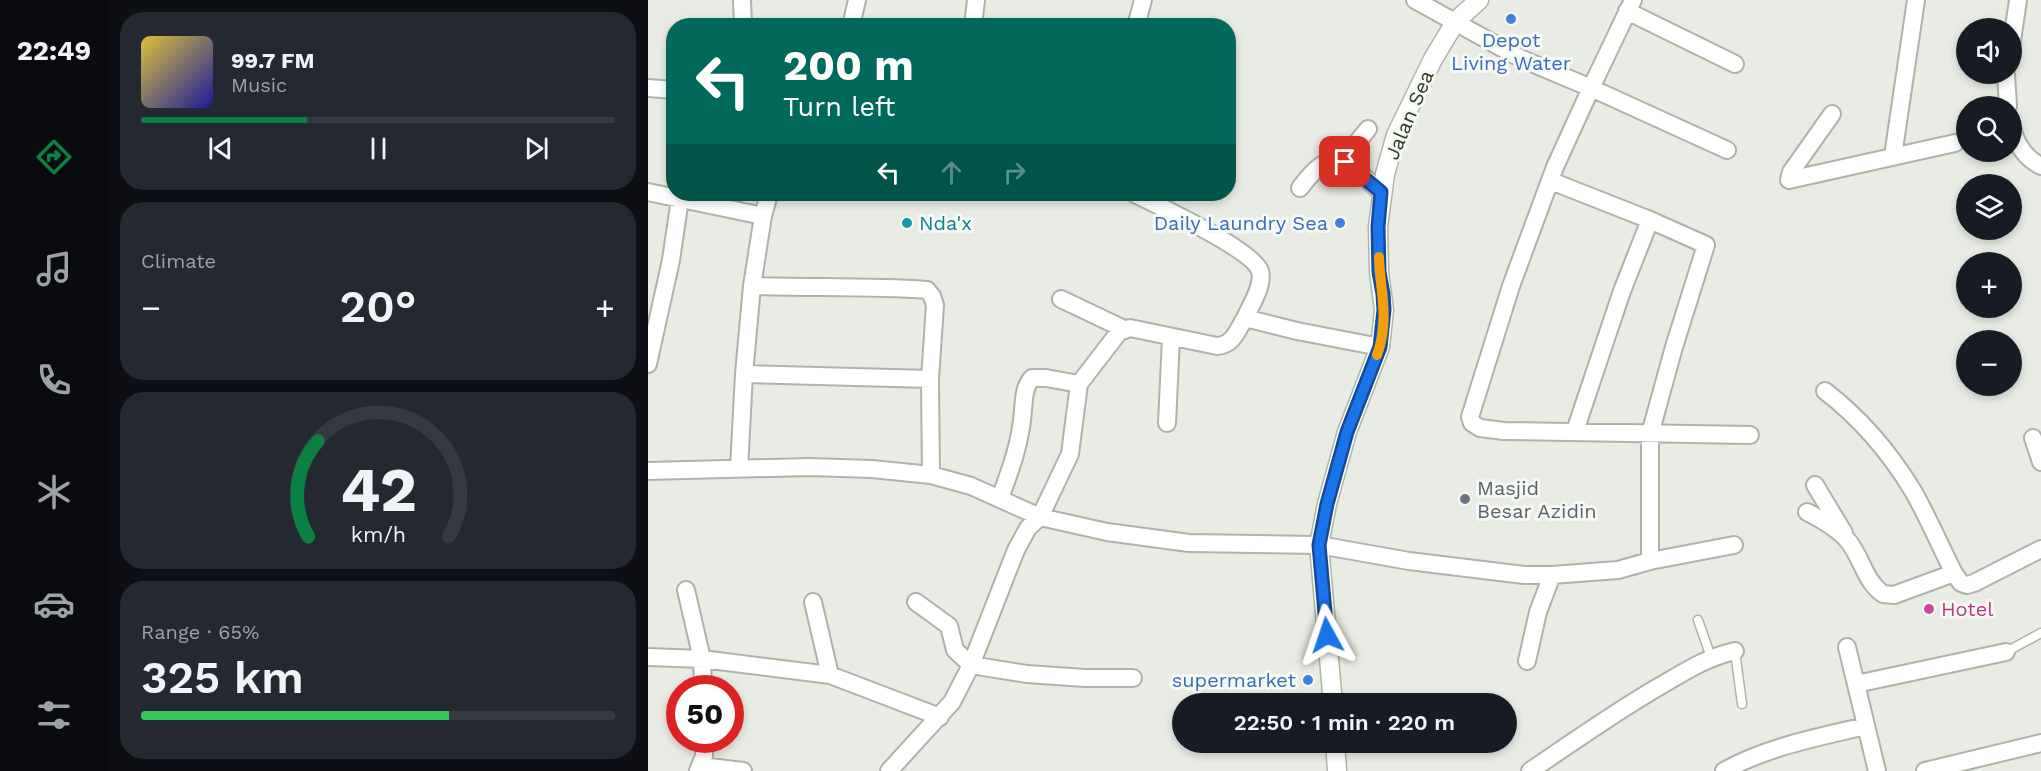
<!DOCTYPE html>
<html lang="en">
<head>
<meta charset="utf-8">
<style>
  body { margin:0; font-family:"Work Sans",sans-serif; background:#242831; color:#f1f3f6; height:100vh; display:flex; flex-direction:column; font-size:22px; white-space:nowrap }
  * { box-sizing:border-box; margin:0 }
  p { font-size:20px; color:#9ea1a6 }
  .icon { flex:none; width:33px; height:33px; fill:none; stroke:currentColor; stroke-width:2; stroke-linecap:round; stroke-linejoin:round }
  .map { position:relative; flex:1; overflow:hidden }
  .drawer { display:flex; flex-direction:column; gap:12px; padding:12px; background:#0d0f14; width:540px }
  .drawer>* { flex:none }
  .hud { position:absolute; left:18px; top:18px; width:570px; height:183px; border-radius:24px; box-shadow:0 3px 9px #0003; background:#00695c; color:#fff; overflow:hidden }
  .fabs { position:absolute; left:1308px; top:18px; display:grid; gap:12px }
  .fabs a { display:grid; place-items:center; width:66px; height:66px; border-radius:50%; background:#171b24; box-shadow:0 3px 9px #0003; font-size:30px }
  .speed { position:absolute; left:18px; top:675px; display:flex; gap:12px; font-size:30px; font-weight:700; text-align:center }
  .speed>* { display:grid; place-content:center; width:78px; height:78px; border-radius:50%; background:#171b24; box-shadow:0 3px 9px #0003; line-height:1 }
  .speed .limit { border:9px solid #d22; background:#fff; color:#111 }
  .pin { position:absolute; display:grid; place-items:center; width:51px; height:51px; color:#fff; margin:-26px; border-radius:12px; box-shadow:0 3px 9px #0006 }
  .me { position:absolute; width:66px; margin:-33px; rotate:355deg; stroke-linejoin:round; filter:drop-shadow(0 0 4px #0008) }
  .turn { display:flex; align-items:center; gap:21px; height:126px; padding:0 18px; font-size:27px }
  .turn .icon { width:78px; height:78px; stroke-width:2.5 }
  .turn b { display:block; font-size:42px; line-height:51px }
  .lanes { display:flex; align-items:center; height:57px; padding:0 18px; background:#0003; justify-content:center; gap:30px; direction:ltr }
  .lanes .off { opacity:.35 }
  .big { font-size:45px; font-weight:600; line-height:1.1 }
  .drawer .tile { flex:1; display:flex; flex-direction:column; justify-content:center; gap:9px; min-width:0; padding:0 21px; border-radius:24px; background:#242831 }
  .drawer .dial { align-items:center; gap:0 }
  .dial svg { height:156px; overflow:visible; fill:none; stroke:#363941; stroke-width:7; stroke-linecap:round; text-anchor:middle }
  .dial text { fill:#f1f3f6; stroke:none }
  .song { display:flex; align-items:center; gap:18px }
  .cover { width:72px; height:72px; border-radius:9px; background:linear-gradient(135deg,hsl(50 70% 55%),hsl(240 70% 35%)) }
  .played { height:6px; border-radius:3px; background:linear-gradient(90deg,#0b8043 35%,#363941 35%) }
  .keys { display:flex; justify-content:space-around; direction:ltr }
  .heat { display:flex; justify-content:space-between; align-items:center; font-size:33px; direction:ltr }
  .charge { height:9px; border-radius:4px; background:linear-gradient(90deg,#34c759 65%,#363941 0) }
  .trip { position:absolute; left:524px; top:693px; width:345px; height:60px; border-radius:30px; background:#171b24; box-shadow:0 3px 9px #0003; font-weight:600; line-height:60px; text-align:center }
  main { display:flex; flex:1; min-height:0 }
  .tab-bar { display:flex; flex-direction:column; width:108px; justify-content:space-around; align-items:center; background:#090b0e; color:#9ea1a6 }
  .tab-bar .icon { width:42px; height:42px }
  .tab-bar .active { color:#0b8043 }
  .tab-bar b { font-size:27px; color:#f1f3f6 }
  .map>svg:first-child { display:block }
</style>
</head>
<body>
<main>
<nav class="tab-bar">
<b>22:49</b>
<svg class="icon active" aria-label="directions" viewBox="0 0 24 24"><path d="M12 3l9 9-9 9-9-9zM9 14v-3h6M13 9l2 2-2 2"/></svg>
<svg class="icon" aria-label="music" viewBox="0 0 24 24"><path d="M9 18V5l10-2v13"/><circle cx="6" cy="18" r="3"/><circle cx="16" cy="16" r="3"/></svg>
<svg class="icon" aria-label="phone" viewBox="0 0 24 24"><path d="M5 4h4l2 5-3 2q2 4 5 5l2-3 5 2v4C11 20 4 13 5 4z"/></svg>
<svg class="icon" aria-label="climate" viewBox="0 0 24 24"><path d="M12 3v18M4 7l16 10M4 17L20 7"/></svg>
<svg class="icon" aria-label="car" viewBox="0 0 24 24"><path d="M5 17H2v-5l4-1 3-4h7l3 4 3 1v5h-3M9 17h6M6 11h13"/><circle cx="7" cy="17" r="2"/><circle cx="17" cy="17" r="2"/></svg>
<svg class="icon" aria-label="filters" viewBox="0 0 24 24"><path d="M4 7h16M4 17h16"/><circle cx="9" cy="7" r="2"/><circle cx="15" cy="17" r="2"/></svg>
</nav>
<section class="drawer">
<div class="tile">
<div class="song"><i class="cover"></i><div><b>99.7 FM</b><p>Music</p></div></div>
<div class="played"></div>
<div class="keys"><svg class="icon" aria-label="previous" viewBox="0 0 24 24"><path d="M18 5L8 12l10 7zM5 5v14"/></svg><svg class="icon" aria-label="pause" viewBox="0 0 24 24"><path d="M8 5v14M16 5v14"/></svg><svg class="icon" aria-label="next" viewBox="0 0 24 24"><path d="M6 5l10 7-10 7zM19 5v14"/></svg></div>
</div>
<div class="tile"><p>Climate</p>
<div class="heat"><a>−</a><b class="big">20°</b><a>+</a></div>
</div>
<div class="tile dial"><svg viewBox="0 0 100 80">
<path d="M14 69A42 42 0 1 1 86 69"/>
<path d="M14 69A42 42 0 0 1 19 20" stroke="#0b8043"/>
<text x="50" y="56" font-size="32" font-weight="700">42</text>
<text x="50" y="72" font-size="11">km/h</text>
</svg></div>
<div class="tile"><p>Range · 65%</p><b class="big">325 km</b><div class="charge"></div></div>
</section>
<div class="map">
<svg width="1393" height="771" viewBox="0 0 1393 771">
  <rect width="100%" height="100%" fill="#e9ece4"/>
  <g fill="none" stroke-linecap="round" stroke-linejoin="round">
    <defs>
      <path id="service" d="M 1050,620 L 1063,657
        M 1087,651 L 1094,704
        M 1358,652 L 1393,633"/>
      <path id="minor" d="M 94,0 L 95,26
        M 767,0 L 874,59 L 943,88 L 907,167 L 863,286 L 822,417 L 824,423 L 832,428 L 856,431 L 1102,435
        M 985,0 L 943,88 L 1079,150
        M 979,11 L 1087,64
        M 203,26 L 209,0
        M 325,26 L 328,0
        M 488,26 L 495,0
        M 1364,41 L 1370,0
        M 1358,74 L 1360,106
        M 0,88 L 26,90
        M 1184,114 L 1143,172 L 1141,180 L 1307,143
        M 1364,128 C 1368,144 1378,159 1393,166
        M 1245,156 L 1268,0
        M 697,162 L 703,150 L 720,129
        M 652,188 C 687,141 698,162 733,192
        M 0,192 L 115,216
        M 121,194 L 115,216 L 104,286 C 163,288 221,286 279,290 L 284,296 L 287,305 L 282,379 L 283,475
        M 487,194 C 509,205 605,250 612,271 C 616,285 603,305 597,318
        M 413,299 L 476,329
        M 0,364 L 23,260 L 32,199
        M 96,374 L 282,379
        M 1177,391 C 1212,418 1242,453 1265,491 C 1280,517 1292,546 1306,573 L 1313,583 L 1319,585 L 1326,583 L 1393,549
        M 519,423 L 523,338
        M 927,431 L 974,291 L 1002,220
        M 1385,438 L 1393,462
        M 91,469 L 96,374 L 104,286
        M 0,471 L 161,467 L 224,469 L 283,475 L 323,486 L 392,517 L 459,532 L 541,543 L 671,545 L 761,561 L 876,575 L 904,575 L 970,570 L 1002,561 L 1002,434 L 1026,347 L 1058,245 L 1002,220 L 903,181
        M 1167,485 L 1196,533
        M 352,498 C 363,469 373,441 375,410 C 376,399 376,387 384,378 L 398,378 L 431,384
        M 1159,512 C 1173,519 1191,529 1201,542 C 1214,559 1217,581 1235,594 L 1246,595 L 1306,573
        M 1002,561 L 1086,545
        M 38,590 L 54,659 L 55,688
        M 165,602 L 182,675
        M 268,602 L 301,626 L 307,650 L 323,665 L 379,674 L 437,678 L 485,678
        M 1199,647 L 1229,771
        M 0,657 L 54,659 L 182,675 L 292,717
        M 879,661 L 890,612 L 904,575
        M 1208,684 L 1358,652
        M 53,766 L 95,771
        M 50,771 L 56,756 L 56,740
        M 241,771 L 304,702 L 323,665 L 368,550 L 380,528 L 392,517 L 422,454 L 431,384 L 471,332 L 482,328 L 569,346 C 585,345 589,331 597,318 L 649,331 L 732,347
        M 882,771 C 925,742 967,712 1012,686 C 1038,671 1057,658 1087,651
        M 1076,771 C 1118,747 1171,737 1218,726
        M 1277,771 L 1393,743"/>
      <path id="secondary" d="M 685,704 L 671,545 L 679,504 L 699,432 L 732,347 L 736,310 L 731,272 L 730,227 L 737,174 L 748,135 L 785,59 L 808,21 L 831,0
        M 687,742 L 689,771"/>
    </defs>
    <!-- service casing -->
    <use href="#service" stroke="#adb4a7" stroke-width="11"/>
    <!-- minor casing -->
    <use href="#minor" stroke="#adb4a7" stroke-width="20"/>
    <!-- secondary casing -->
    <use href="#secondary" stroke="#adb7a3" stroke-width="21"/>
    <!-- service -->
    <use href="#service" stroke="#fff" stroke-width="8"/>
    <!-- minor -->
    <use href="#minor" stroke="#fff" stroke-width="16"/>
    <!-- secondary -->
    <use href="#secondary" stroke="#fff" stroke-width="18"/>
  </g>
  <g fill="none" stroke-linecap="round" stroke-linejoin="round">
    <defs>
      <path id="route" d="M 679,635 L 671,545 L 679,504 L 699,432 L 732,347 L 736,310 L 735,294 L 731,272 L 730,227 L 733,192 L 697,162"/>
    </defs>
    <!-- route casing -->
    <use href="#route" stroke="#114b97" stroke-width="15"/>
    <!-- route -->
    <use href="#route" stroke="#1a73e8" stroke-width="10"/>
    <!-- slow -->
    <path stroke="#f59e0b" stroke-width="10" d="M 729,355 C 742,320 732,291 731,257"/>
  </g>
  <!-- markers -->
  <g fill="#3f7fe0" stroke="#f7f9f4" stroke-width="2">
    <circle cx="863" cy="19" r="6"/>
    <circle cx="692" cy="223" r="6"/>
    <circle cx="660" cy="680" r="6"/>
  </g>
  <circle fill="#0f9aa8" stroke="#f7f9f4" stroke-width="2" cx="259" cy="223" r="6"/>
  <circle fill="#6b7280" stroke="#f7f9f4" stroke-width="2" cx="817" cy="499" r="6"/>
  <circle fill="#d1479c" stroke="#f7f9f4" stroke-width="2" cx="1281" cy="609" r="6"/>
  <g text-anchor="middle" dominant-baseline="central" stroke-width="6" stroke-linejoin="round" paint-order="stroke">
    <!-- shop labels -->
    <g font-size="20" fill="#366cbe" stroke="#f7f9f4" text-anchor="end">
      <text x="863" y="40" text-anchor="middle">Depot<tspan x="863" dy="23">Living Water</tspan></text>
      <text x="680" y="223">Daily Laundry Sea</text>
      <text x="648" y="680">supermarket</text>
    </g>
    <!-- street labels -->
    <g font-size="20" fill="#2f3c25" stroke="#f7f9f4">
      <text transform="translate(761 115) rotate(-67)">Jalan Sea</text>
    </g>
    <!-- culture labels -->
    <g font-size="20" fill="#0d838f" stroke="#f7f9f4" text-anchor="start">
      <text x="271" y="223">Nda'x</text>
    </g>
    <!-- worship labels -->
    <g font-size="20" fill="#5b616d" stroke="#f7f9f4" text-anchor="start">
      <text x="829" y="488">Masjid<tspan x="829" dy="23">Besar Azidin</tspan></text>
    </g>
    <!-- hotel labels -->
    <g font-size="20" fill="#b23c85" stroke="#f7f9f4" text-anchor="start">
      <text x="1293" y="609">Hotel</text>
    </g>
  </g>
</svg>
<div class="fabs">
<a><svg class="icon" aria-label="sound" viewBox="0 0 24 24"><path d="M4 9h4l5-4v14l-5-4H4zM17 9q2 3 0 6"/></svg></a>
<a><svg class="icon" aria-label="search" viewBox="0 0 24 24"><circle cx="10" cy="10" r="6"/><path d="M15 15l6 6"/></svg></a>
<a><svg class="icon" aria-label="layers" viewBox="0 0 24 24"><path d="M12 4l9 5-9 5-9-5zM3 14l9 5 9-5"/></svg></a>
<a>+</a>
<a>−</a>
</div>
<div class="speed"><div class="limit">50</div></div>
<div class="pin" style="left:697px;top:162px;background:#d93025"><svg class="icon" aria-label="arrive" viewBox="0 0 24 24"><path d="M6 21V4h12l-3 4 3 4H6"/></svg></div>
<svg class="me" style="left:679px;top:635px" viewBox="-20 -20 40 40"><path d="M0-17L14 15 0 8-14 15z" fill="#1a73e8" stroke="#fff" stroke-width="4"/></svg>
<div class="trip">22:50 · 1 min · 220 m</div>
<div class="hud">
<div class="turn"><svg class="icon" aria-label="left" viewBox="0 0 24 24"><path d="M17 20v-9H6M10 6l-5 5 5 5"/></svg><div><b>200 m</b>Turn left</div></div>
<div class="lanes"><svg class="icon" aria-label="left" viewBox="0 0 24 24"><path d="M17 20v-9H6M10 6l-5 5 5 5"/></svg><svg class="icon off" aria-label="ahead" viewBox="0 0 24 24"><path d="M12 20V5M6 11l6-6 6 6"/></svg><svg class="icon off" aria-label="right" viewBox="0 0 24 24"><path d="M7 20v-9h11M14 6l5 5-5 5"/></svg></div>
</div>
</div>
</main>
</body>
</html>
